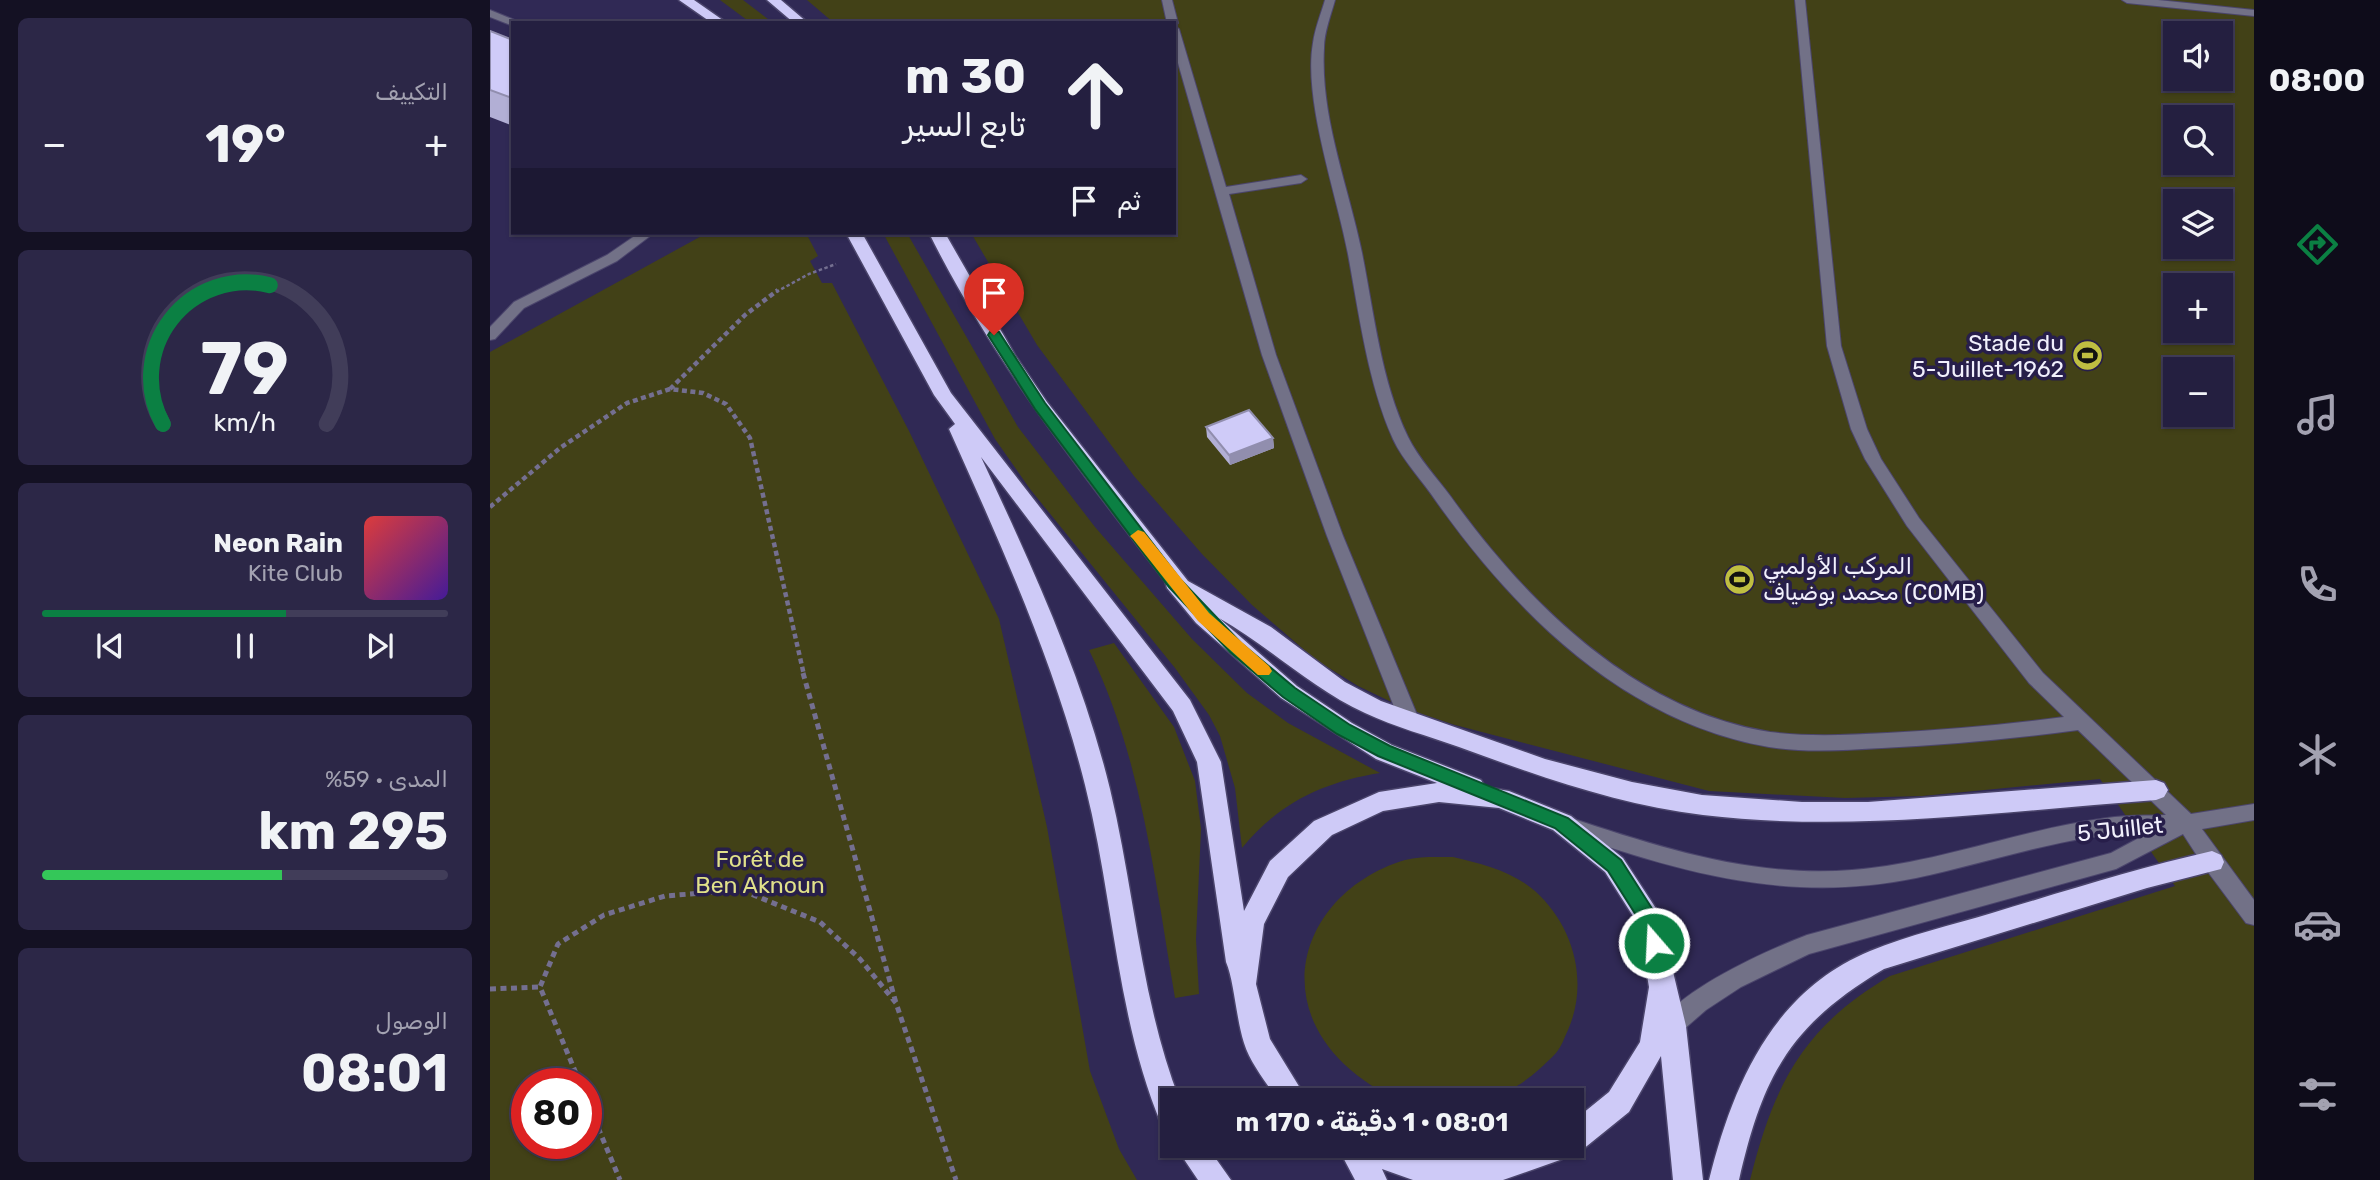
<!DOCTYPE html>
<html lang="ar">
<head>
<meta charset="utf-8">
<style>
  body { margin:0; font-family:Rubik,Vazirmatn,sans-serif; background:#2c2747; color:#f1f3f6; direction:rtl; height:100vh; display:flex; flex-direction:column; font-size:26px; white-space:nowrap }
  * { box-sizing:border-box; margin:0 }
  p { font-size:23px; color:#a3a2b1 }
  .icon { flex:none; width:38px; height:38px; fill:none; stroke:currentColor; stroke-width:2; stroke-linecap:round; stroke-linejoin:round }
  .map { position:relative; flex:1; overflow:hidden; direction:ltr }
  .panel { display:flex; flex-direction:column; gap:18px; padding:18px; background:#141123; width:490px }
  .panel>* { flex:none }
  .banner { position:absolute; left:21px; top:21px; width:665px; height:214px; border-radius:0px; box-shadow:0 2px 5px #0004,0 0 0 2px #413d59; direction:rtl; background:#241f40; color:#f1f3f6; overflow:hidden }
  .tools { position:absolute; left:1673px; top:21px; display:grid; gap:14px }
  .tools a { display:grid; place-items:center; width:70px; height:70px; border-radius:0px; background:#241f40; box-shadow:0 2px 5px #0004,0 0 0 2px #413d59; font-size:35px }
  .speed { position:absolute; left:21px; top:1068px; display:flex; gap:14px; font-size:35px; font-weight:700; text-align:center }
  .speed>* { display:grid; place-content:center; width:91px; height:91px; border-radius:50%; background:#241f40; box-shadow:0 2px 5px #0004,0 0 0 2px #413d59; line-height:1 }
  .speed .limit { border:10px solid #d22; background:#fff; color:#111 }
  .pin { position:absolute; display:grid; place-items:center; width:60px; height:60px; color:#fff; margin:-72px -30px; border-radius:50% 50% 50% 0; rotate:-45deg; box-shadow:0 0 7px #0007 }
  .pin .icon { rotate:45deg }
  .me { position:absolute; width:77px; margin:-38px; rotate:341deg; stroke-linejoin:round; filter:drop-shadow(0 0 5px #0008) }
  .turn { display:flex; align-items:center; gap:24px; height:147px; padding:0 35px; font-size:32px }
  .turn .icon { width:91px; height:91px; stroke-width:2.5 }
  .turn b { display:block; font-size:49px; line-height:60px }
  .then { display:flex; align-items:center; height:66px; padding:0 35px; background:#0003; gap:14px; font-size:26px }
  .big { font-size:52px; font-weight:700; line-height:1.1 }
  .panel .card { flex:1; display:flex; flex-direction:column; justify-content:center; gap:10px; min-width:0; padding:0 24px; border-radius:10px; background:#2c2747 }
  .panel .dial { align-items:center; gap:0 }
  .dial svg { height:182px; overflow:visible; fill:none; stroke:#413d59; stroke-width:7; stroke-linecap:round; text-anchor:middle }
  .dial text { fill:#f1f3f6; stroke:none }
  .song { display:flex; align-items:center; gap:21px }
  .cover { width:84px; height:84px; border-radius:10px; background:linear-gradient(135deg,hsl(0 70% 55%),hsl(260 70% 35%)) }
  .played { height:7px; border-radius:4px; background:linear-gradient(90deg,#0b8043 60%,#413d59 60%) }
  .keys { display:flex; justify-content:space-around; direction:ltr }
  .heat { display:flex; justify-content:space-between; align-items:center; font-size:38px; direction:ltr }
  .charge { height:10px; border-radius:5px; background:linear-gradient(90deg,#34c759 59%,#413d59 0) }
  .trip { position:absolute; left:670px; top:1088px; width:424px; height:70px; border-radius:0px; background:#241f40; box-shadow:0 2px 5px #0004,0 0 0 2px #413d59; font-weight:700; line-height:70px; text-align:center; direction:rtl }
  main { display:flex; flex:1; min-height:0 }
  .tab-bar { display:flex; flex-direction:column; width:126px; justify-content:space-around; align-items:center; background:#0e0c1a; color:#a3a2b1 }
  .tab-bar .icon { width:49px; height:49px }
  .tab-bar .on { color:#0b8043 }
  .tab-bar b { font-size:32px; color:#f1f3f6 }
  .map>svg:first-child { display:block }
</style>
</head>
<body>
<main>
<nav class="tab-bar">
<b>08:00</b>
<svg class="icon on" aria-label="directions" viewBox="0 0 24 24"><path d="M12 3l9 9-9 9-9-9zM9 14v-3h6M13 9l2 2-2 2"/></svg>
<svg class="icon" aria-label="music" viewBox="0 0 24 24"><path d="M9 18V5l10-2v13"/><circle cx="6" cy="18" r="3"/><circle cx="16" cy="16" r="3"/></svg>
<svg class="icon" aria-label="phone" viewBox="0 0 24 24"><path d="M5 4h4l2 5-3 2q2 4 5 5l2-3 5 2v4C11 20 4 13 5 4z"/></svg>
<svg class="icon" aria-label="climate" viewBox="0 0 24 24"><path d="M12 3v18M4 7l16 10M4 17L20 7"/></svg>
<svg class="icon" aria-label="car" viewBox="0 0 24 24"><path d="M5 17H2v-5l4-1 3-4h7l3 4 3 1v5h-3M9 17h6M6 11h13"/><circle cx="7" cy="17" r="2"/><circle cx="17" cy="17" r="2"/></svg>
<svg class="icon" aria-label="filters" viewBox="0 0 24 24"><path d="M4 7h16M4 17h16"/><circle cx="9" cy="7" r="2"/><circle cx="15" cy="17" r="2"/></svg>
</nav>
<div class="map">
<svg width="1764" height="1180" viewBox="0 0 1764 1180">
  <rect width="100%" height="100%" fill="#302955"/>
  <!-- green -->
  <path fill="#424117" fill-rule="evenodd" d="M 230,0 L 253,0 L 283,23 L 261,23 Z
    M 317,0 L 1764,0 L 1764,1180 L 1260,1180 C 1284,1084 1313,1027 1400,976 L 1685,886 L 1610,779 L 1432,796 L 1355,798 L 1219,791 L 965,725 L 914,708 L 868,686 L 826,660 L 762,605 L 712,554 L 644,476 L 547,345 L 481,233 L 684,233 L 684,23 L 344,23 ZM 1685,33 L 1731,33 L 1731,79 L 1685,79 ZM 1685,117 L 1731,117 L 1731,163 L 1685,163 ZM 1685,201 L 1731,201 L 1731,247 L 1685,247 ZM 1685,285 L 1731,285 L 1731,331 L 1685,331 ZM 1685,369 L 1731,369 L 1731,415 L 1685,415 Z
    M 217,233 L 316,233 L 328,256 L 320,261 L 332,283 L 342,283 L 419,431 L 509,619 L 557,827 L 600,1071 L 629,1149 L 647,1180 L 0,1180 L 0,352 ZM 96,1083 L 96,1143 L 37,1143 L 37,1083 Z
    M 393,233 L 417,233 L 528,427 L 605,527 L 702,639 L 757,693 L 798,723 L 890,773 C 833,782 789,803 752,848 L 745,788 L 730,736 L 719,715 L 685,668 L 540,489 L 505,439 Z
    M 624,643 L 684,727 L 705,781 L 711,829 L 706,939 L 709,994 L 685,998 C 665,881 652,758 599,650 Z
    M 963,857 C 992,864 1022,871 1045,891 C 1084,926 1099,982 1078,1030 C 1074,1038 1072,1046 1066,1053 C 1029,1091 1008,1101 955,1101 C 941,1101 926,1102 912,1099 C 890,1093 870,1079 854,1064 C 777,990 821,888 915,860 C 930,856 948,857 963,857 Z"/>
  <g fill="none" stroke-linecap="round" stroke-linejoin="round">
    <defs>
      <path id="minor" d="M 672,0 L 682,0 L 688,23 L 685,26 L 689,29 L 736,187 L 811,175 L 817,179 L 811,183 L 739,194 L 786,355 L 853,536 L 930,722 L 927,727 L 913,727 L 910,722 L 837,536 L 772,355 L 684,49 L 684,23 L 677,23 Z
        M 835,0 L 845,0 C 841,15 834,32 834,48 C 830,117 858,185 872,253 C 884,313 891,381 918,437 C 928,458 947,478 961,497 C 1037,603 1146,711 1280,732 C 1319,737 1357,735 1397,733 C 1457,730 1515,725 1574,717 L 1539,683 L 1417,526 L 1375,459 L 1361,429 L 1337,346 L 1305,0 L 1315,0 L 1351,346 L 1377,429 L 1391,459 L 1429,518 L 1553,673 L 1701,814 L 1764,804 L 1764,820 L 1712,829 L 1764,900 L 1764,925 L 1756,923 L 1715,868 L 1693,834 L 1626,869 L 1319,954 L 1251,987 L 1216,1010 L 1185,1037 L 1177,1041 L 1169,1037 L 1166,1030 C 1183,992 1278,950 1317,935 L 1621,853 L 1660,832 C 1580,833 1503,862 1426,878 C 1299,904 1193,873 1074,832 L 1071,826 L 1074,820 L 1081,818 C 1171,848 1265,878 1362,870 C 1449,863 1531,829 1617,818 C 1637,815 1656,816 1676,815 L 1588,730 C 1522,739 1458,745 1392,748 C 1354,750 1317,753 1279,747 C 1135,722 1027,615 946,501 C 933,481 913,461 903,439 C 878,384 869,313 858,254 C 847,195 813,100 823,43 C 825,28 831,14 835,0 Z
        M 1632,0 L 1668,0 L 1764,10 L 1764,16 L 1637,3 Z
        M 0,10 L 27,21 L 28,23 L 23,23 L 23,26 L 0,17 Z
        M 149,233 L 164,233 L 127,261 L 34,308 L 5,339 L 0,340 L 0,327 L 24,302 L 117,255 Z"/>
      <path id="highway" d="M 189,0 L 204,0 L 237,23 L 222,23 Z
        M 277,0 L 291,0 L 318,23 L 304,23 Z
        M 356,233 L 372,233 L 461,393 L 700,700 L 731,762 L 754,911 L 780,861 L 824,821 L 889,792 L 947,783 L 886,759 L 791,698 L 706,623 L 677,588 L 675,581 C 589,469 502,360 439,233 L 455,233 L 525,355 L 557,402 L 698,581 L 781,627 L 855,682 L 891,701 L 1055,759 L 1142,782 L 1212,795 L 1312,802 L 1378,802 L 1666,780 L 1674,783 L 1678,790 L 1674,797 L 1666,800 C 1516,811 1363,833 1213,815 C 1129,805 1048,776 969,747 C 938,736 905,727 875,713 C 822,689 780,647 729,618 L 807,686 L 862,723 L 902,745 L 991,780 L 995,787 L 1019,791 L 1081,816 L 1133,858 L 1169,913 L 1196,1026 L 1213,1180 L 1183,1180 L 1171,1056 L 1139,1112 L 1092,1150 L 1070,1160 L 1013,1180 L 923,1180 L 892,1169 L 897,1180 L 865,1180 L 847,1146 L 909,1146 L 930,1154 L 1006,1154 L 1027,1146 L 1082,1146 L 1082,1122 L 1119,1092 L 1150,1042 L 1159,987 L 1148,924 L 1115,872 L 1063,830 L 1009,808 L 949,802 L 893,811 L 842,835 L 798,877 L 774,924 L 766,984 L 780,1039 L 818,1101 L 788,1101 C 777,1083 760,1063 754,1043 C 746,1018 744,980 736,962 L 707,762 L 683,711 L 491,457 C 541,564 592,674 620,789 C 645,893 651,1001 690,1101 L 682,1101 L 682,1130 L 672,1126 C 626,1017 624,899 595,785 C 564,661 511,545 459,429 L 465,424 L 444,395 Z
        M 1722,851 L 1731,855 L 1734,862 L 1731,869 L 1657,888 L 1394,969 C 1300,1025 1273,1075 1249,1180 L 1219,1180 C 1243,1084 1283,991 1380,951 C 1419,935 1462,925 1502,913 C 1575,891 1648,868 1722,851 Z
        M 685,1146 L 717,1146 L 741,1180 L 708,1180 Z"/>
    </defs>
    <!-- minor casing -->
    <use href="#minor" stroke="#4b456c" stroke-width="2"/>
    <!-- highway casing -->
    <use href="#highway" stroke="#4b456c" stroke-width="3"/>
    <!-- path-far2 -->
    <path stroke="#746f90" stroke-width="2.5" stroke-dasharray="3.5 2.5" stroke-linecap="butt" d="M 286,292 L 319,274 L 346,264"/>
    <!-- path-far1 -->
    <path stroke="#746f90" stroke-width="4.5" stroke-dasharray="5 3.5" stroke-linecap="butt" d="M 180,389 L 255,315 L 288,290
      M 0,507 L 70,448 L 137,403 L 180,389 L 213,393 L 236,404 L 260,438 L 314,675"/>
    <!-- path -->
    <path stroke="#746f90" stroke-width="5" stroke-dasharray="6 4.5" stroke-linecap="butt" d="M 313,673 L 406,1003
      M 0,989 L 50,987
      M 90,1083 L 50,987 L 68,944 L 114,915 L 175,896 L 251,890 L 330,922 L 370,959 L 406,1003 L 466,1180
      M 96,1099 L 130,1180"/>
    <!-- minor -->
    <use href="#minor" fill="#727187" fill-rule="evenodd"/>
    <!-- highway -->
    <use href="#highway" fill="#cecaf7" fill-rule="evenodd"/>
  </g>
  <!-- wall -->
  <path fill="#b2afd5" d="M 0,31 L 23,40 L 23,126 L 0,117 Z
    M 716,427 L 783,438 L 784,448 L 740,465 L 717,437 Z"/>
  <!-- shaded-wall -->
  <path fill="#918eae" d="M 23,95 L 23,105 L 19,97 Z
    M 783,438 L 784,448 L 740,465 L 739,455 Z"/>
  <!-- building -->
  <path fill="#cfcbf8" stroke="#918eae" stroke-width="2" d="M 0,31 L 23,40 L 23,95 L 19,97 L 0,90 Z
    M 759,410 L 783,438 L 739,455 L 716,427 Z"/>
  <!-- route -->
  <path fill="#0b8043" stroke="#07532c" stroke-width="2" d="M 500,332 L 509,332 L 555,403 L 690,579 L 751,643 L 805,688 L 860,725 L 900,746 L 1078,818 L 1131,860 L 1170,921 L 1174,943 L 1171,949 L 1164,952 L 1157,949 L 1151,923 L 1118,871 L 1065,828 L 888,756 L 847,734 L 793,697 L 740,652 L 679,587 L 545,409 L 498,335 Z"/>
  <!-- slow -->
  <path fill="#f59e0b" d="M 648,530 L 654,532 L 719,613 L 779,666 L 782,671 L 779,675 L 768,675 L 708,621 L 643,539 L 640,536 Z"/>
  <!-- icons -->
  <defs>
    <symbol id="stadium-disc" viewBox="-11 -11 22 22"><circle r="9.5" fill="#bfbe41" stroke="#271e4a"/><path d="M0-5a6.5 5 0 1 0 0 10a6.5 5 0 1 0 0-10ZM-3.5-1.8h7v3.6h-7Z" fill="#111"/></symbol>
  </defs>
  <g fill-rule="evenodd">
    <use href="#stadium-disc" x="1580" y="338" width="35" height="35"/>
    <use href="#stadium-disc" x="1232" y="562" width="35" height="35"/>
  </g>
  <g text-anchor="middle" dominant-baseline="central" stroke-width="7" stroke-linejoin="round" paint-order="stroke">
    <!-- poi labels -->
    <g font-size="23" fill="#f1f0fc" stroke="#271e4a" text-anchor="end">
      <text x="1574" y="343">Stade du<tspan x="1574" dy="26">5-Juillet-1962</tspan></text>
      <text x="1273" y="566" text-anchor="start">المركب الأولمبي<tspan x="1273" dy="26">محمد بوضياف (COMB)</tspan></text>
    </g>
    <!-- street labels -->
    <g font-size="23" fill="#f1f0fc" stroke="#271e4a">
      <text transform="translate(1630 829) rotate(-6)">5 Juillet</text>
    </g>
    <!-- park labels -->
    <g font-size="23" fill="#e1e18a" stroke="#271e4a">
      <text x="270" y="859">Forêt de<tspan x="270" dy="26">Ben Aknoun</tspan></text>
    </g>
  </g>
</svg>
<div class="tools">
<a><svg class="icon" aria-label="sound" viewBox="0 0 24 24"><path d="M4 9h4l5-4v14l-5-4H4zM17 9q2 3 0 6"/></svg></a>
<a><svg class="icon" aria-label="search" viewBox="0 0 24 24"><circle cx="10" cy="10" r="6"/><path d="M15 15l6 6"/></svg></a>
<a><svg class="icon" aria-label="layers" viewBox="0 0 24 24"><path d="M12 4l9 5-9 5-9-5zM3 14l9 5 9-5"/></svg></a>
<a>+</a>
<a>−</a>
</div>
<div class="speed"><div class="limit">80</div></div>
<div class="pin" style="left:504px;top:335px;background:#d93025"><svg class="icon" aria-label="arrive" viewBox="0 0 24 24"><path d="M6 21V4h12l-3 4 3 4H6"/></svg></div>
<svg class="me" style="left:1164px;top:943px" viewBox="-20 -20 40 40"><circle r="17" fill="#0b8043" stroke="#fff" stroke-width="3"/><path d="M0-11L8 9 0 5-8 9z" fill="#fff"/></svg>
<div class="trip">08:01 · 1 دقيقة · 170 m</div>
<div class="banner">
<div class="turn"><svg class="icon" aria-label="ahead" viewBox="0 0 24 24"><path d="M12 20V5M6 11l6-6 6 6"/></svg><div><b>30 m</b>تابع السير</div></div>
<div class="then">ثم<svg class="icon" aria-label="arrive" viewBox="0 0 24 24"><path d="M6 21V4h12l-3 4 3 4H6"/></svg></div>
</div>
</div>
<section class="panel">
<div class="card"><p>التكييف</p>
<div class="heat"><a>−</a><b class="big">19°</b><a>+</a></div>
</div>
<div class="card dial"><svg viewBox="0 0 100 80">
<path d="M14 69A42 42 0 1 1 86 69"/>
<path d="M14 69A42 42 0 0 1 61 8" stroke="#0b8043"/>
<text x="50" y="56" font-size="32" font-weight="700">79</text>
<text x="50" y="72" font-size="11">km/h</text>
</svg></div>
<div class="card">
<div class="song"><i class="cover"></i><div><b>Neon Rain</b><p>Kite Club</p></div></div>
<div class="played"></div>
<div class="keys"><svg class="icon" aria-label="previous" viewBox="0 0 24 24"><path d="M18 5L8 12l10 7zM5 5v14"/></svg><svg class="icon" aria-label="pause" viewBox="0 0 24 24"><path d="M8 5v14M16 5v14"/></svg><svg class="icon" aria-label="next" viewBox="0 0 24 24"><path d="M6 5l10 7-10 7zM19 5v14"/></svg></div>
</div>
<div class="card"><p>المدى · 59%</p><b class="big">295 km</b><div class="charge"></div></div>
<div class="card"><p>الوصول</p><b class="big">08:01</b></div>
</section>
</main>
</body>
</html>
